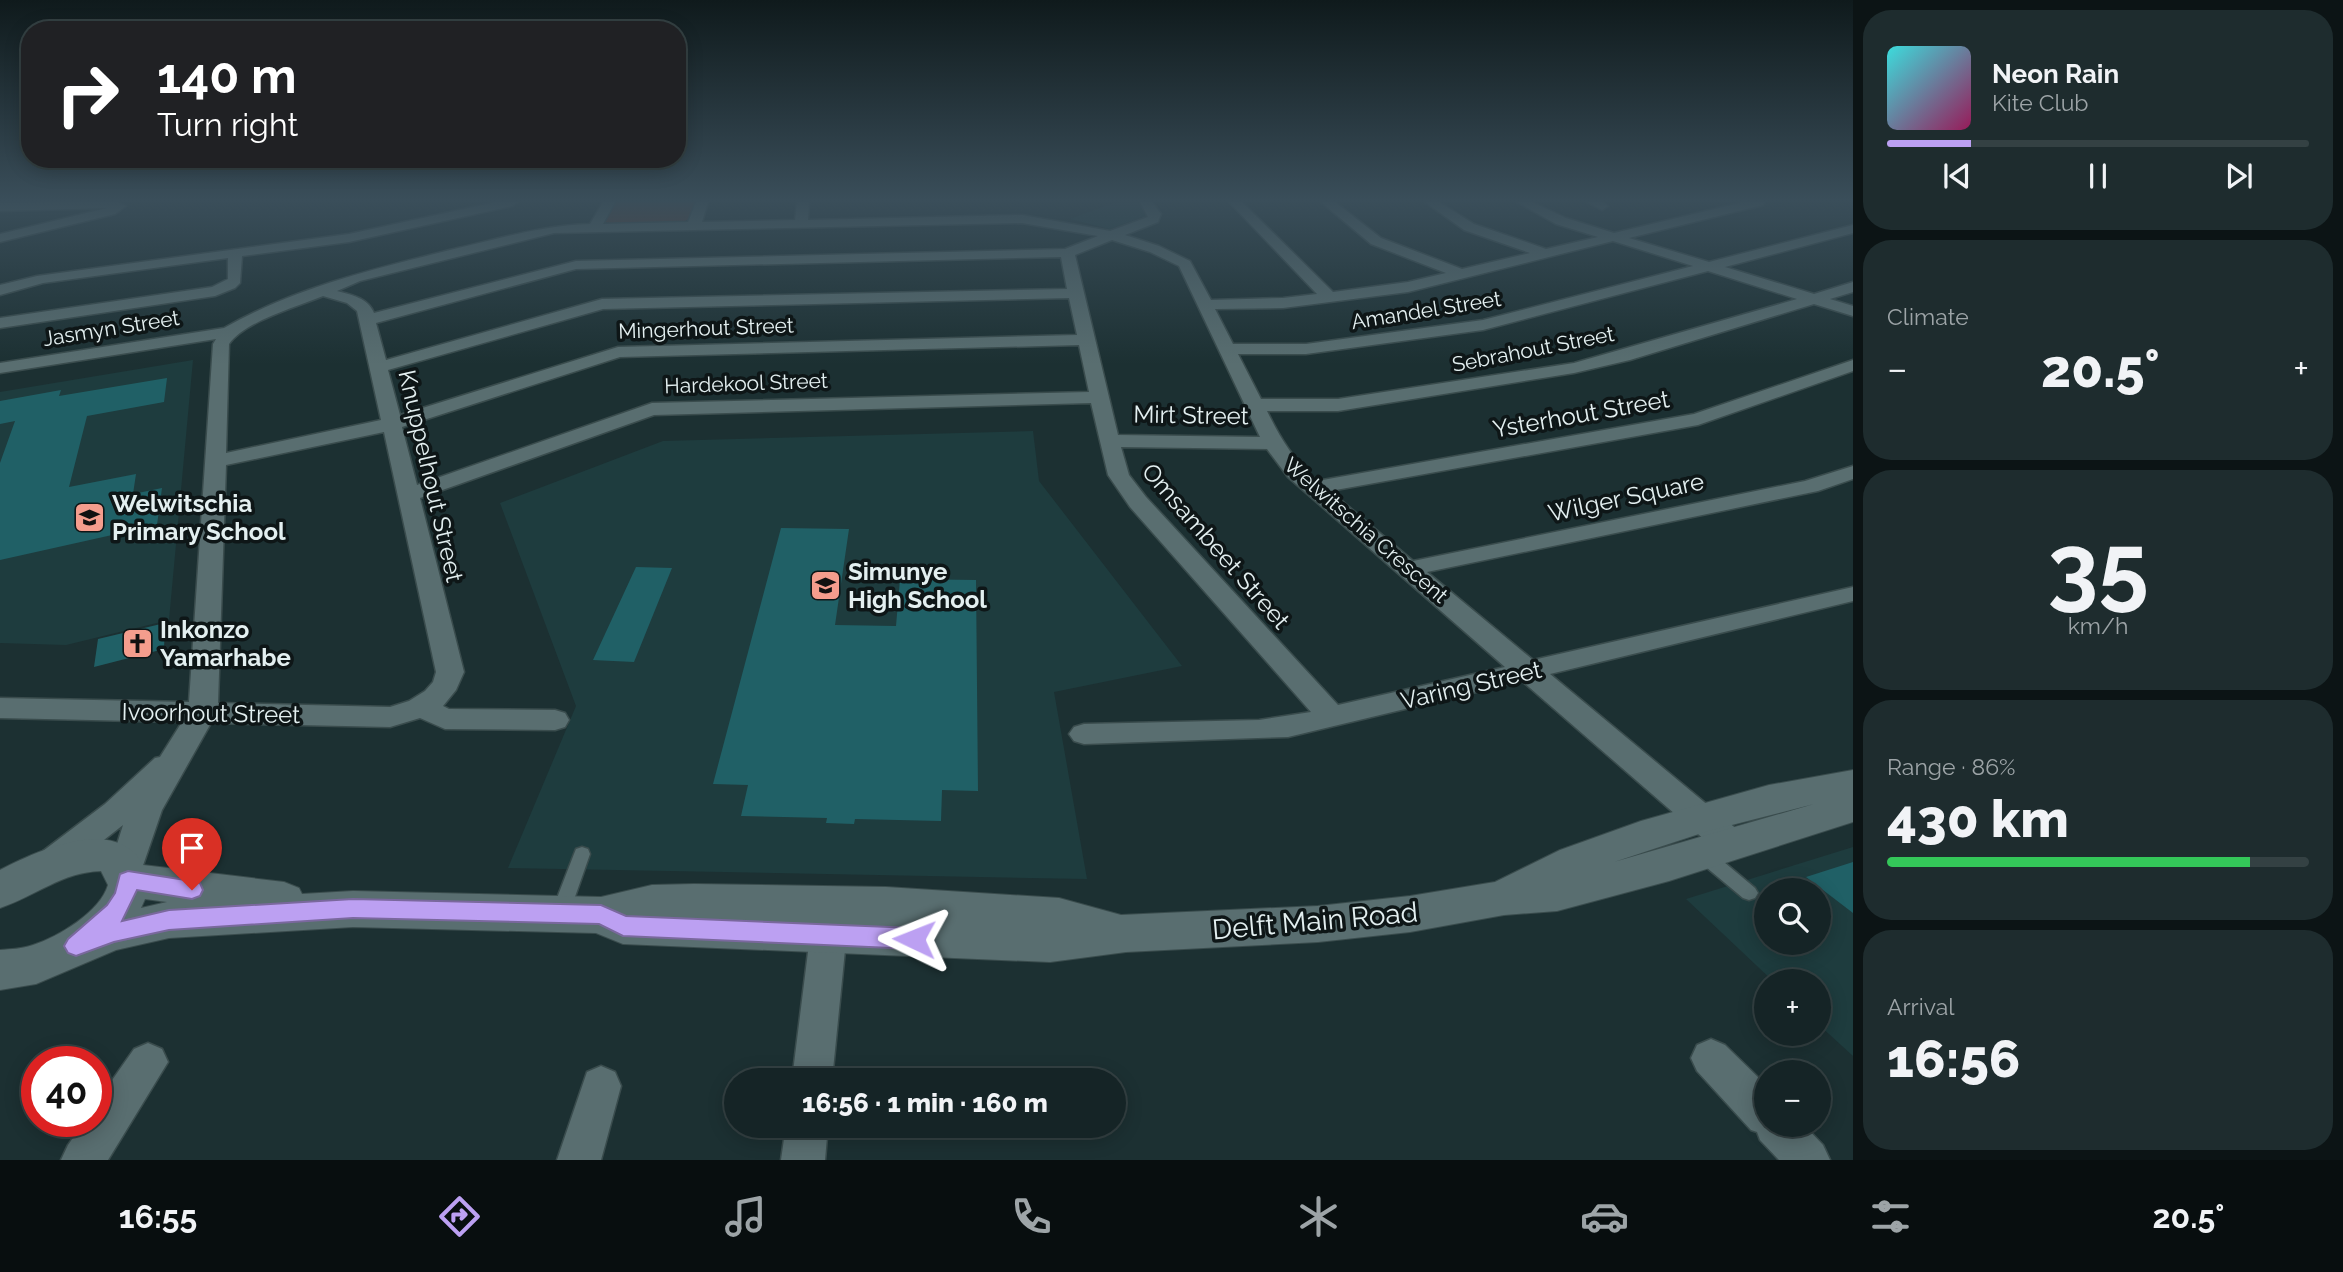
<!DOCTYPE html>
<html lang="en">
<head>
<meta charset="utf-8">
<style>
  body { margin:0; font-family:Raleway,sans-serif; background:#1e2c2e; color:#f1f3f6; height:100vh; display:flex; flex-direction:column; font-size:26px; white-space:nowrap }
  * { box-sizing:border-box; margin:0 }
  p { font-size:23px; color:#9da4a7 }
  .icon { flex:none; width:38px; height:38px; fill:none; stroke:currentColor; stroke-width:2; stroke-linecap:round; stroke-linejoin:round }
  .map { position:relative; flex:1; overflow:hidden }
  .drawer { display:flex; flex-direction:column; gap:10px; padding:10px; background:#0c1415; width:490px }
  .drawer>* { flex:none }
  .banner { position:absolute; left:21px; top:21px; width:665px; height:147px; border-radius:28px; box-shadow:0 4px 18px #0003,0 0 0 2px #344143; background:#202124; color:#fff; overflow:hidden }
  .buttons { position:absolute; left:1754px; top:878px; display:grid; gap:14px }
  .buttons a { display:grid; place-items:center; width:77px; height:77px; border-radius:50%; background:#152426; box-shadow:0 4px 18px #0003,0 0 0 2px #344143; font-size:35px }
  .speed { position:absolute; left:21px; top:1046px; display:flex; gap:14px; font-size:35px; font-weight:700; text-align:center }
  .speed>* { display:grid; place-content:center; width:91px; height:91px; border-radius:50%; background:#152426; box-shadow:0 4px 18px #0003,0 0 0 2px #344143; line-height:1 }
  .speed .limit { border:10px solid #d22; background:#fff; color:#111 }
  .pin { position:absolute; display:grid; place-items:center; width:60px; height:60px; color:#fff; margin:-72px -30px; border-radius:50% 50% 50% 0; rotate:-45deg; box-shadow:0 0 7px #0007 }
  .pin .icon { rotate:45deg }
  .me { position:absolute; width:77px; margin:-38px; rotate:272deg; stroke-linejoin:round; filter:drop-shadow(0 0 5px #0008) }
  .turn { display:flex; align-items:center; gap:24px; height:147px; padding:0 21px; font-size:32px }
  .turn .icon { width:91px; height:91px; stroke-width:2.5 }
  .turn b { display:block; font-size:49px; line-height:60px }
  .big { font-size:52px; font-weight:800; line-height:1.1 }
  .drawer .widget { flex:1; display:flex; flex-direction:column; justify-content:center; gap:10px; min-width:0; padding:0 24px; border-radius:28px; background:#1e2c2e }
  .drawer .dial { align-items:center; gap:0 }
  .dial b { font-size:91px; line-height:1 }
  .song { display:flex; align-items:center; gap:21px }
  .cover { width:84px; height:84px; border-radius:10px; background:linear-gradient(135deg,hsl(180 70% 55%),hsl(330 70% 35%)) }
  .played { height:7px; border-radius:4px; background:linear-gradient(90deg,#bca0f2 20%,#344143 20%) }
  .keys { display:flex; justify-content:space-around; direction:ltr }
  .heat { display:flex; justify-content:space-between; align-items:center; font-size:38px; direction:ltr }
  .charge { height:10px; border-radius:5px; background:linear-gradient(90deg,#34c759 86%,#344143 0) }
  .trip { position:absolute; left:724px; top:1068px; width:402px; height:70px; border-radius:35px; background:#152426; box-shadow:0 4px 18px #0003,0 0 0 2px #344143; font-weight:800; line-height:70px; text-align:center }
  .menu { display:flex; height:112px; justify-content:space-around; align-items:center; background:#080e0f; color:#9da4a7 }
  .menu .icon { width:49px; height:49px }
  .menu .current { color:#bca0f2 }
  .menu b { font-size:32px; color:#f1f3f6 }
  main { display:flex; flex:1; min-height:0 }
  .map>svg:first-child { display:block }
</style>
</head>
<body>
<main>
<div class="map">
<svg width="1853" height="1160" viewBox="0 0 1853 1160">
  <rect width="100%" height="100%" fill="#1c3032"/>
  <!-- built -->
  <path fill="#1e3c3e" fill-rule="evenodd" d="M 1116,202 L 1137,202 L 1147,215 L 1110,229 L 1070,219 Z
    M 193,360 L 169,620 L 66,645 L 0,643 L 0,392 Z
    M 1033,431 L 1039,481 L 1182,666 L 1054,692 L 1087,879 L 508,868 L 576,706 L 500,503 L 663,441 Z
    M 1853,847 L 1853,1056 L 1818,1024 L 1818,982 L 1774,982 L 1686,899 ZM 1766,891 L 1818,891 L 1818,943 L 1766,943 Z"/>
  <!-- green -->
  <path fill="#62362e" d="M 613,202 L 698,202 L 691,218 L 685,221 L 617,224 L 604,222 Z"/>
  <!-- building -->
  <path fill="#206066" d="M 167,378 L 164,402 L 87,416 L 69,487 L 136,474 L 133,494 L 162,488 L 157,525 L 0,560 L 0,463 L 15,421 L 0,424 L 0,401 L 61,390 L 59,396 Z
    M 781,528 L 849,529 L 835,625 L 896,626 L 900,579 L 976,580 L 978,791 L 942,790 L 941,821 L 855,819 L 854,824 L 826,823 L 827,818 L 741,816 L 748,785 L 713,784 Z
    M 636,567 L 672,568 L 634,662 L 593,660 Z
    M 165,623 L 164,649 L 94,667 L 98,639 Z
    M 1853,862 L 1853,913 L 1806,877 Z"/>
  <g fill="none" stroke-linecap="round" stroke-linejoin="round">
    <defs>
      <path id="service" d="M 582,847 L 588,849 L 590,854 L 570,911 L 567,916 L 561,918 L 555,916 L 552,911 L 574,854 L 576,849 Z
        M 1706,850 L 1712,852 L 1755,888 L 1758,893 L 1755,898 L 1749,900 L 1743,898 L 1700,862 L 1698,857 L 1700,852 Z"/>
      <path id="minor" d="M 118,202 L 126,206 L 115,214 L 0,242 L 0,234 L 107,208 L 0,211 L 0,203 Z
        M 496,202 L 518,202 L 512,206 L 349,242 L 242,256 L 240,283 L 235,288 L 215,296 L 0,328 L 0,318 L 212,287 L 228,279 L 228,258 L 43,283 L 0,295 L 0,285 L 37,276 L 349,234 Z
        M 603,202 L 615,202 L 603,224 L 688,222 L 696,202 L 708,202 L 702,222 L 795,220 L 797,202 L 809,202 L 808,220 L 1022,215 L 1110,231 L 1148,217 L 1140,202 L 1152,202 L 1161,214 L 1158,222 L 1125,235 L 1159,246 L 1190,261 L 1211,300 L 1283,298 L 1317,294 L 1229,202 L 1242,202 L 1333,292 L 1408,282 L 1446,273 L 1371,244 L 1321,202 L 1335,202 L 1381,238 L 1462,269 L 1530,253 L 1464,230 L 1425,202 L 1439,202 L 1474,224 L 1546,249 L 1598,237 L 1556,224 L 1517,202 L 1532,202 L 1566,218 L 1614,233 L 1744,202 L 1765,202 L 1763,205 L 1629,238 L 1709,262 L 1853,225 L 1853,233 L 1725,267 L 1814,294 L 1853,282 L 1853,292 L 1830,299 L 1853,306 L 1853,316 L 1814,304 L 1630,360 L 1574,373 L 1338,411 L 1267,411 C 1280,438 1294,461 1317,481 L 1694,414 L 1853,360 L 1853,371 L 1698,425 L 1330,491 L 1413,561 L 1805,481 L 1853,466 L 1853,479 L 1818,491 L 1427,572 L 1533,660 L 1853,587 L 1853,601 L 1550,674 L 1745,836 L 1749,845 L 1745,854 L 1733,858 L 1721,854 L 1522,681 L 1288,737 L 1084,744 L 1074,741 L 1069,734 L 1074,727 L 1084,724 L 1259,720 L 1311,712 L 1130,507 L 1108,475 L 1091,403 L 654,415 L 420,498 L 464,672 L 456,690 L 443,706 L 449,709 L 555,710 L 565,713 L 569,720 L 565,727 L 555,730 L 445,729 L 420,718 L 390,727 L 211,723 L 162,810 L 138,880 L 126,884 L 114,880 L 109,870 L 123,825 L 67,869 L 55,873 L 43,869 L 38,860 L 43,851 L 105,804 L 155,758 L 160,757 L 182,722 L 0,718 L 0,698 L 189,702 L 213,344 L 216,339 L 0,373 L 0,363 L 224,328 C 296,287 378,268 458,248 C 502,238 544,225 590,224 ZM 1022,223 L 1098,236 L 1065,249 L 576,261 L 374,313 C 368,298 352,295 337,291 L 360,281 L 554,233 ZM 1112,240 L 1150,252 L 1179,266 L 1260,437 L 1118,435 L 1075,255 ZM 1613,241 L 1693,266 L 1483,320 L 1306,344 L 1233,344 L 1215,309 L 1283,308 L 1408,292 ZM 1061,257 L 1067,289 L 602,299 L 386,360 L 376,323 L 576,269 ZM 1708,271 L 1797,299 L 1574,363 L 1338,399 L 1261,399 L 1238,354 L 1306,354 L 1483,330 ZM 323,296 L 347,303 L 357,311 L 381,420 L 226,453 L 229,344 C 245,321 297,307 323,296 ZM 1069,298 L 1077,335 L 618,347 L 400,415 L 388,370 L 603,309 ZM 1079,345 L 1089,392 L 652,403 L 417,485 L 402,427 L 620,357 ZM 384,432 L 436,672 L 433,682 L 425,691 L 409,701 L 390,707 L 218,703 L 226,465 ZM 1121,447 L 1267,449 L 1288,477 L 1505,667 L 1338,705 L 1146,497 L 1129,475 Z
        M 1587,202 L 1603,202 L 1608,206 L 1602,210 Z
        M 830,905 L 842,909 L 848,920 L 832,1080 L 792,1080 L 812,920 L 818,909 Z
        M 1711,1039 L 1725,1045 L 1766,1085 L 1766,1125 L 1804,1125 L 1823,1145 L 1830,1160 L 1779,1160 L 1760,1140 L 1757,1132 L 1751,1130 L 1697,1071 L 1691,1058 L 1697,1045 Z
        M 148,1043 L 162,1049 L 168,1062 L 108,1160 L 61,1160 L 68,1145 L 84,1122 L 96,1122 L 96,1103 L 134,1049 Z
        M 601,1066 L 615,1072 L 621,1086 L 601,1160 L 557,1160 L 587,1072 Z
        M 786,1125 L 828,1125 L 825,1160 L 781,1160 Z"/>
      <path id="tertiary" d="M 1853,770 L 1853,822 L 1669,881 L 1557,911 L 1504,915 L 1410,932 L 1318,942 L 1126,952 L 1050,962 L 623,944 L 596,933 L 353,927 L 169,938 L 116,950 L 36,984 L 0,990 L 0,950 C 11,949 22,949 33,945 C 58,937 100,912 108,885 L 101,871 C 62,872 36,896 0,908 L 0,870 C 36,851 117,814 143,865 L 284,882 L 299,888 L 302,894 L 353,891 L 601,897 L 652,885 L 694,884 L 886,887 L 1059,898 L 1121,915 L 1318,906 L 1410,896 L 1495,882 L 1560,850 L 1641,821 L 1769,785 ZM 1814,804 L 1614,862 L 1708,831 ZM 145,899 L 167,902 L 141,908 Z"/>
    </defs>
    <!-- service casing -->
    <use href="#service" stroke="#3a4c4d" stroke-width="3"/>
    <!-- minor casing -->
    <use href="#minor" stroke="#3a4c4d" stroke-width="3"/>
    <!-- tertiary casing -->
    <use href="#tertiary" stroke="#3a4c4d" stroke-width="2"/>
    <!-- service -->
    <use href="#service" fill="#596e70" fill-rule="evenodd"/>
    <!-- minor -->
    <use href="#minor" fill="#596e70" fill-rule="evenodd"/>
    <!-- tertiary -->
    <use href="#tertiary" fill="#596e70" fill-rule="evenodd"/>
  </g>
  <!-- sky -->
  <linearGradient id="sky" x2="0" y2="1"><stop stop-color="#0f1a1c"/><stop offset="0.55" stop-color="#3a4e5a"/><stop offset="1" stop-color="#3a4e5a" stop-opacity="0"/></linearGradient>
  <rect width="1853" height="364" fill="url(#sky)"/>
  <!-- route -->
  <path fill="#bca0f2" stroke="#7a689d" stroke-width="2" d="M 128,871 L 192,881 L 200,883 L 203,890 L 200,896 L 192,899 L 137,890 L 122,921 L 169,910 L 353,899 L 601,905 L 626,916 L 914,928 L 923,931 L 926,939 L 923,946 L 914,949 L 623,936 L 599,924 L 353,918 L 169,930 L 114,942 L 76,956 L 68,953 L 64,946 L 68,939 L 107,905 L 115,893 L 120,874 Z"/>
  <!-- icons -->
  <defs>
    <symbol id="school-square" viewBox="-11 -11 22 22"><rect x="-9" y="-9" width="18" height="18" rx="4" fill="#f49d8d" stroke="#0e1617"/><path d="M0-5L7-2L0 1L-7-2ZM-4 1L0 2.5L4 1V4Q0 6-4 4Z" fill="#111"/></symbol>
    <symbol id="church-square" viewBox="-11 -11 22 22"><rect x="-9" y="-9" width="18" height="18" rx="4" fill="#f49d8d" stroke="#0e1617"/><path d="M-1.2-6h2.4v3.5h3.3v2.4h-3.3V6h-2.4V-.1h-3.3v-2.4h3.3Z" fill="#111"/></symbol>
  </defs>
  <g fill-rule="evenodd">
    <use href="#school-square" x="72" y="500" width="35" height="35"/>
    <use href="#school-square" x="808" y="568" width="35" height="35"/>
    <use href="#church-square" x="120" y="626" width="35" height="35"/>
  </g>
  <g text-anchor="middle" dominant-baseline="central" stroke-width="7" stroke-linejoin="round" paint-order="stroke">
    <!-- far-street labels -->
    <g font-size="21" fill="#e3eff0" stroke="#0e1617">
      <text transform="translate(1426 310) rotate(-9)">Amandel Street</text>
      <text transform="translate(111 328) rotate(-9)">Jasmyn Street</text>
      <text transform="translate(706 328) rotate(-2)">Mingerhout Street</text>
      <text transform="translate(1533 349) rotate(-11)">Sebrahout Street</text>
      <text transform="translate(746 383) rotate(-2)">Hardekool Street</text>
      <text transform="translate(1366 530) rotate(41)">Welwitschia Crescent</text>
    </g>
    <!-- street labels -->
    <g font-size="24" fill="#e3eff0" stroke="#0e1617">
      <text transform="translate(1581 414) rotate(-10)">Ysterhout Street</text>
      <text transform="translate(1191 415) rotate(1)">Mirt Street</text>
      <text transform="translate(431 476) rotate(77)">Knuppelhout Street</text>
      <text transform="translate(1626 497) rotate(-12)">Wilger Square</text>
      <text transform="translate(1216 546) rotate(49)">Omsambeet Street</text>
      <text transform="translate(1471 685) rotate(-13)">Varing Street</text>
      <text transform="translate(211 713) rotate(1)">Ivoorhout Street</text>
    </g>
    <!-- poi labels -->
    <g font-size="24" font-weight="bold" fill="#e3eff0" stroke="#0e1617" text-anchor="start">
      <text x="112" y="503">Welwitschia<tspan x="112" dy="28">Primary School</tspan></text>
      <text x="848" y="571">Simunye<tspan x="848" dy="28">High School</tspan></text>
      <text x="160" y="629">Inkonzo<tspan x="160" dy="28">Yamarhabe</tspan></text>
    </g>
    <!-- near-street labels -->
    <g font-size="28" fill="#e3eff0" stroke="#0e1617">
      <text transform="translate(1315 921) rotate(-5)">Delft Main Road</text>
    </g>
  </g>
</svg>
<div class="buttons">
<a><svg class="icon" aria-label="search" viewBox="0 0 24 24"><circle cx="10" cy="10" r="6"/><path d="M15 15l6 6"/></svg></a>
<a>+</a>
<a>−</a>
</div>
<div class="speed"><div class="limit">40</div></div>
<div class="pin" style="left:192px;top:890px;background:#d93025"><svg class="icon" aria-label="arrive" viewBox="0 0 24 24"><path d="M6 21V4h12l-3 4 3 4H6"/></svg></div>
<svg class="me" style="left:914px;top:939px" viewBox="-20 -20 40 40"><path d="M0-17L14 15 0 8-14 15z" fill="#bca0f2" stroke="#fff" stroke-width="4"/></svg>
<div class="trip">16:56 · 1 min · 160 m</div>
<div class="banner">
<div class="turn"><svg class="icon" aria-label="right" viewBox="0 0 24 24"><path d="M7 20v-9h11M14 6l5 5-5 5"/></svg><div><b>140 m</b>Turn right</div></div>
</div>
</div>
<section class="drawer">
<div class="widget">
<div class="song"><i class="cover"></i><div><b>Neon Rain</b><p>Kite Club</p></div></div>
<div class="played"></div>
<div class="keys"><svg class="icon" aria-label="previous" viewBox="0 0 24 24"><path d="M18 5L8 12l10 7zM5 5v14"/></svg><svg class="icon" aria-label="pause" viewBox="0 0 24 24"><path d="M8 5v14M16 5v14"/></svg><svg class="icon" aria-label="next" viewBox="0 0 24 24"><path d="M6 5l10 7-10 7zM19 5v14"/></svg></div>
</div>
<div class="widget"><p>Climate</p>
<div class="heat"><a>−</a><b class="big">20.5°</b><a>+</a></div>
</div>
<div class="widget dial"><b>35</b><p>km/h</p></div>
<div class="widget"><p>Range · 86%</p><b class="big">430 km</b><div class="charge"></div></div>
<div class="widget"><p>Arrival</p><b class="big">16:56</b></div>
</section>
</main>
<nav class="menu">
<b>16:55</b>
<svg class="icon current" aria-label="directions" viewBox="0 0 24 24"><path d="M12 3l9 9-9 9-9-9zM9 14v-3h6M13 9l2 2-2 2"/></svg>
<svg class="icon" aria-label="music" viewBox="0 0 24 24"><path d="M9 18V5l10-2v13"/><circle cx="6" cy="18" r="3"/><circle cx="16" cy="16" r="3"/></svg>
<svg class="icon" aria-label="phone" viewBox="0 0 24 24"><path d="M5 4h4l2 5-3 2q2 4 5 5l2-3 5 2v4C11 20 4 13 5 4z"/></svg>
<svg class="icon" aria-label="climate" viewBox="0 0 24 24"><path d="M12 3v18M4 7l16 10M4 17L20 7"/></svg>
<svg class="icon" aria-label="car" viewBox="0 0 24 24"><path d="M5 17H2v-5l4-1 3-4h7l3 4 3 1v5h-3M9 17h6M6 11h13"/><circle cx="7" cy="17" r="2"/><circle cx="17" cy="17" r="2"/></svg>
<svg class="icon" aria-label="filters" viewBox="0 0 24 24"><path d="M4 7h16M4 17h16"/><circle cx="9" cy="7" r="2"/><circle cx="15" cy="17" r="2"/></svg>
<b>20.5°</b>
</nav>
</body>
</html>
